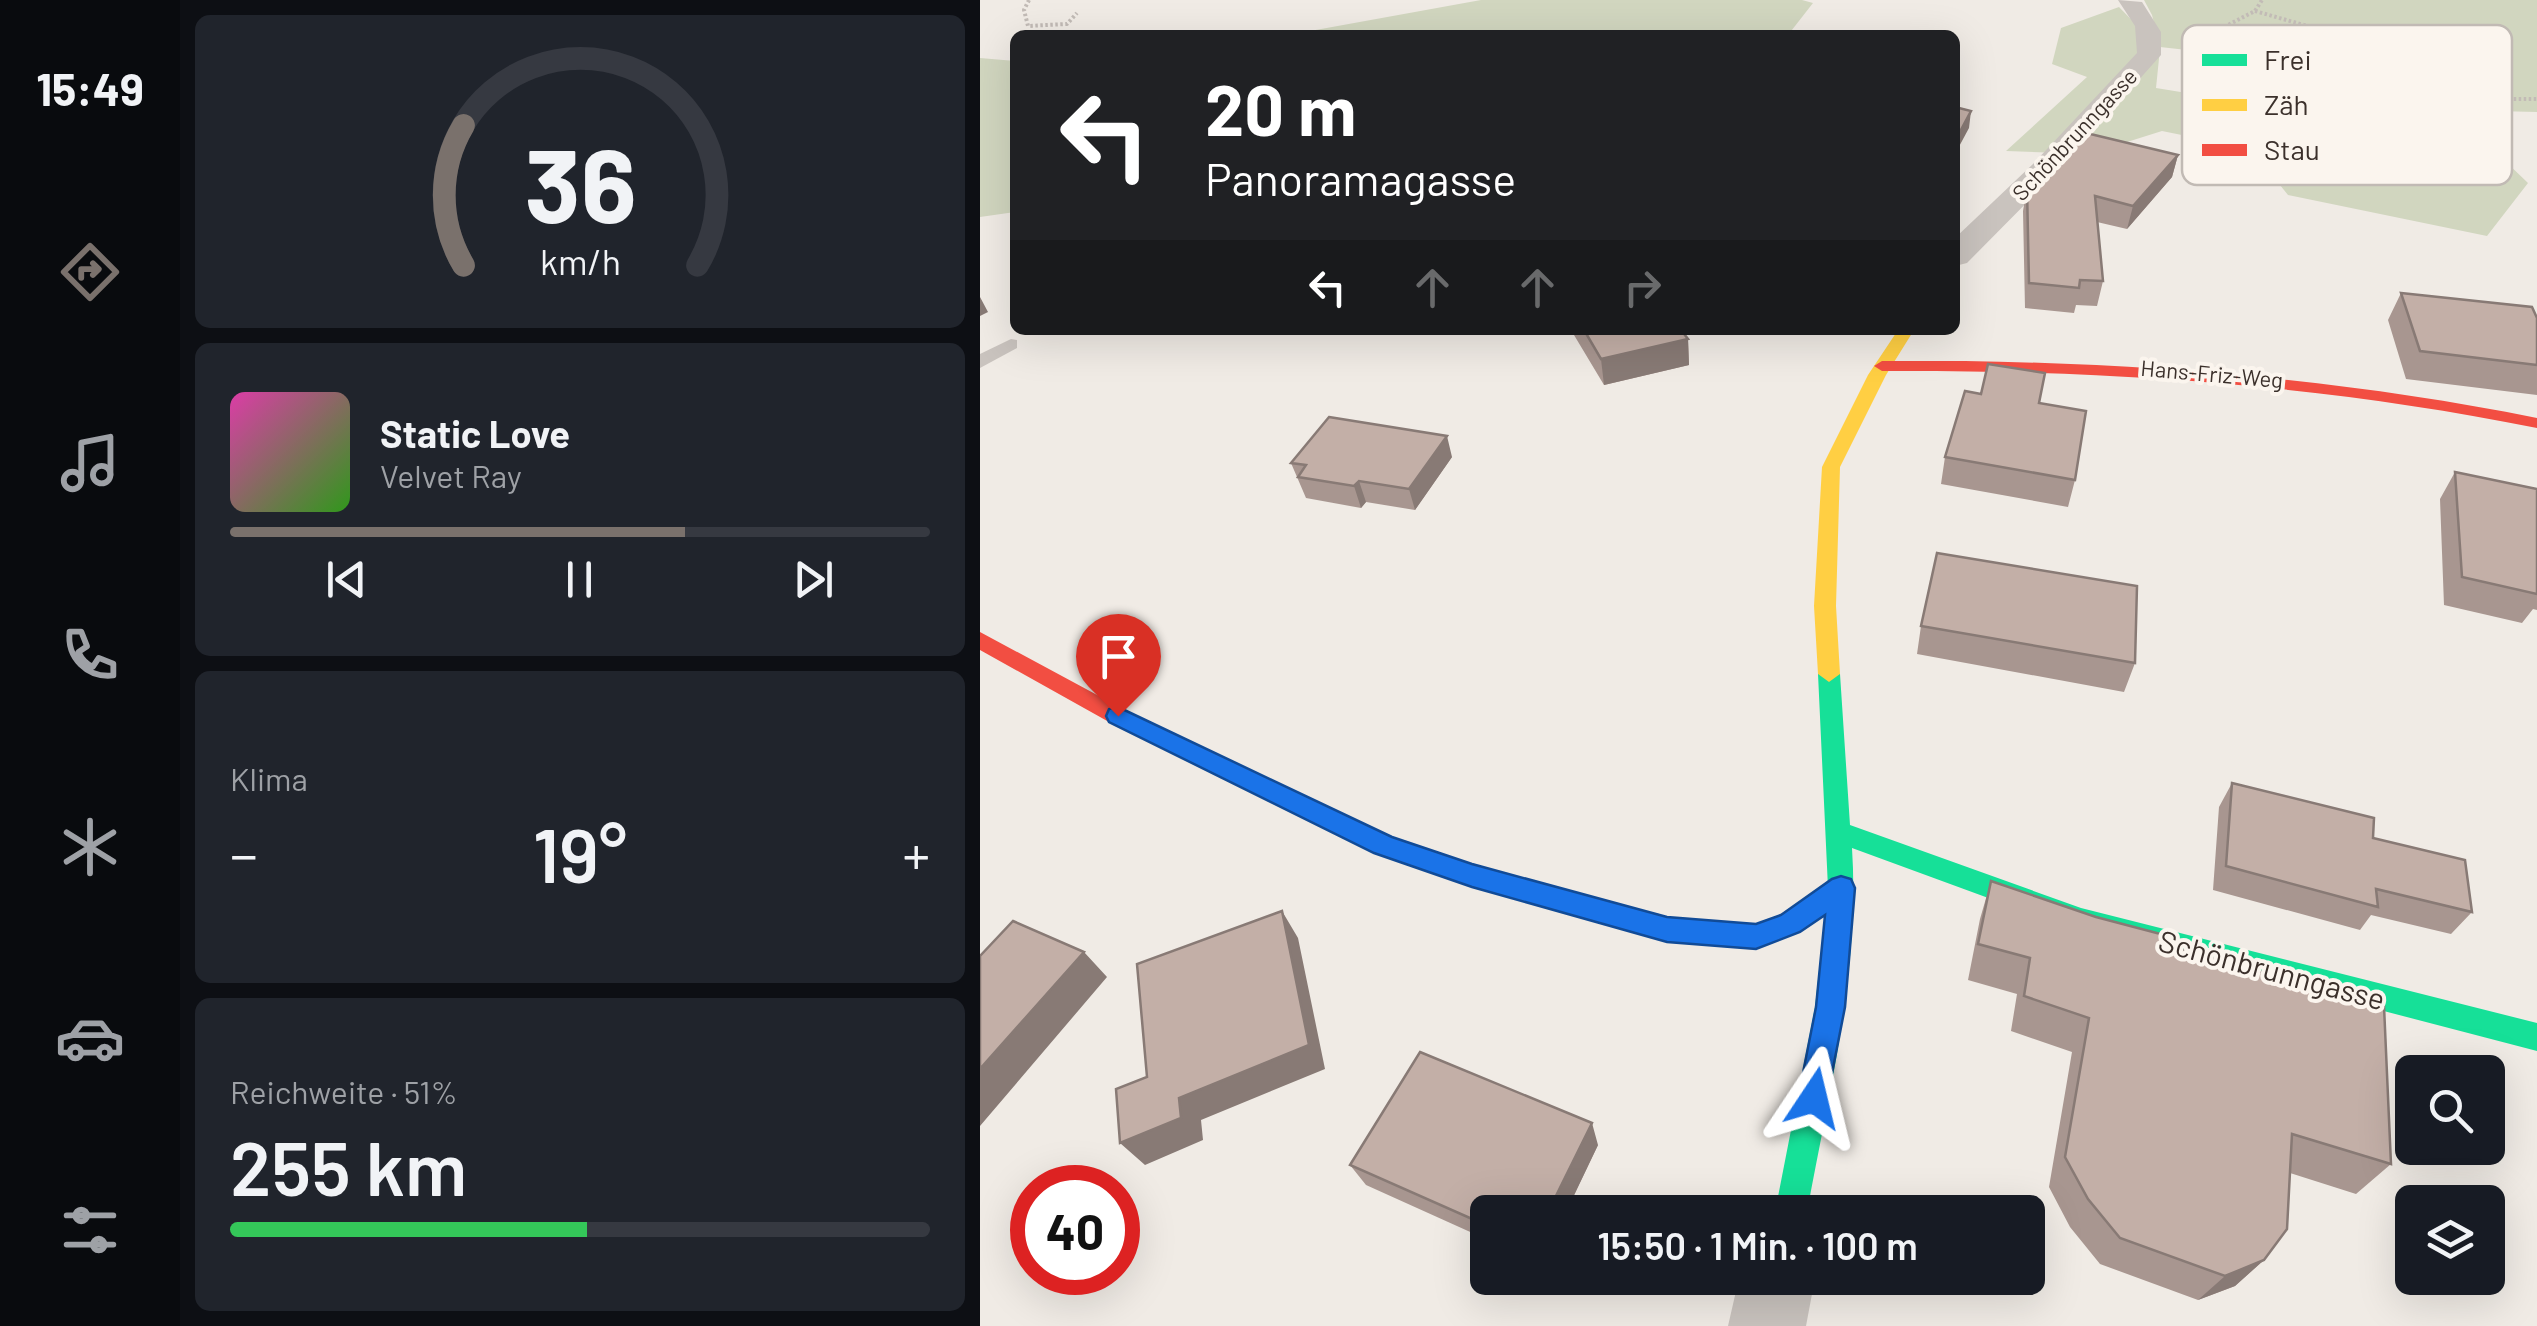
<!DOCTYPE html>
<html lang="de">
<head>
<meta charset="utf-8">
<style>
  body { margin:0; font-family:Barlow,sans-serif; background:#20242c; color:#f1f3f6; height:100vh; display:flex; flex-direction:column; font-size:38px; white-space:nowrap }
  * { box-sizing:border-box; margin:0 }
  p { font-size:32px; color:#9ea1a6 }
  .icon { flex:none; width:55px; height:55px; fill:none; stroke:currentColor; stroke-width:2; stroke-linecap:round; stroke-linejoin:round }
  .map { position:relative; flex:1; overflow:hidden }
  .details { display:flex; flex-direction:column; gap:15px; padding:15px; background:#0d0f14; width:800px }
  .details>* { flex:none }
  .top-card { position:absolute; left:30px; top:30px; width:950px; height:305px; border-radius:15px; box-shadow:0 10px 40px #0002; background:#202124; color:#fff; overflow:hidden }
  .buttons { position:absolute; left:1415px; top:1055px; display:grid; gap:20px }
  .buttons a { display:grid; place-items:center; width:110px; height:110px; border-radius:15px; background:#171b24; box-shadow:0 10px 40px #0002; font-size:50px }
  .speed { position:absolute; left:30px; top:1165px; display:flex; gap:20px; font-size:50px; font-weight:700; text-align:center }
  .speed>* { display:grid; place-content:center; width:130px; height:130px; border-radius:50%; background:#171b24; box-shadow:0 10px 40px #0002; line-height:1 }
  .speed .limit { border:15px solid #d22; background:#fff; color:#111 }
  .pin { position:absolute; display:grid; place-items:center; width:85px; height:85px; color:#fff; margin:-102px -42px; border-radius:50% 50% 50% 0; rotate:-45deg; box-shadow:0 0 10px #0007 }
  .pin .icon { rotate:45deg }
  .me { position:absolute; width:110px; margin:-55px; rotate:10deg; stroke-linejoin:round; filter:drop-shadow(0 0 8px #0008) }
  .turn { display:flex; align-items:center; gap:35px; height:210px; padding:0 30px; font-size:45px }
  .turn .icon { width:130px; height:130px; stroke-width:2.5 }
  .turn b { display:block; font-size:70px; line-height:85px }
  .lanes { display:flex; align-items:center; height:95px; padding:0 30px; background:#0003; justify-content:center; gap:50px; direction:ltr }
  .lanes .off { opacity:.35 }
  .big { font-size:75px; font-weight:600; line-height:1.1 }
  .details .widget { flex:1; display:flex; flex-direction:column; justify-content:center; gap:15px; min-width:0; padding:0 35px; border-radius:15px; background:#20242c }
  .details .dial { align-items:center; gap:0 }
  .dial svg { height:260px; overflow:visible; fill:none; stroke:#363941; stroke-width:7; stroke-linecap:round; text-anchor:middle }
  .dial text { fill:#f1f3f6; stroke:none }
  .song { display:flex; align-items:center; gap:30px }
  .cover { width:120px; height:120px; border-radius:15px; background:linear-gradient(135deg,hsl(320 70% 55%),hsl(110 70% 35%)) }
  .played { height:10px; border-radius:5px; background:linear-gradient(90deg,#7a716c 65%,#363941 65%) }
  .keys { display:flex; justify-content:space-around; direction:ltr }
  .heat { display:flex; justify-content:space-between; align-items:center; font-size:55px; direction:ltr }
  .charge { height:15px; border-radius:8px; background:linear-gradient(90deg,#34c759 51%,#363941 0) }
  .trip { position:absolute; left:490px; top:1195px; width:575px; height:100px; border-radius:15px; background:#171b24; box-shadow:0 10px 40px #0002; font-weight:600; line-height:100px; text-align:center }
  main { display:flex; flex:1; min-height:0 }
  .dock { display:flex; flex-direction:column; width:180px; justify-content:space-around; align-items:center; background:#090b0e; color:#9ea1a6 }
  .dock .icon { width:70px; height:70px }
  .dock .on { color:#7a716c }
  .dock b { font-size:45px; color:#f1f3f6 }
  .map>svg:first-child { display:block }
</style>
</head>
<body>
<main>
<nav class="dock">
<b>15:49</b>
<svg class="icon on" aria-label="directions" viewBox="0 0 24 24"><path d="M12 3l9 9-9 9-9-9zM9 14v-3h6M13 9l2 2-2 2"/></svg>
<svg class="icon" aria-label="music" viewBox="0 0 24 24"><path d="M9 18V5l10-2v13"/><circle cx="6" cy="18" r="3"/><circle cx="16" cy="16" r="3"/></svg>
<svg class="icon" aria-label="phone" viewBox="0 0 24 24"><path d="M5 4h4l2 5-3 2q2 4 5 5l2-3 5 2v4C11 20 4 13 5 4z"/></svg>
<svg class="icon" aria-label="climate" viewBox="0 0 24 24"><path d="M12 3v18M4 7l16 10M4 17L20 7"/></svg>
<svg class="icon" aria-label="car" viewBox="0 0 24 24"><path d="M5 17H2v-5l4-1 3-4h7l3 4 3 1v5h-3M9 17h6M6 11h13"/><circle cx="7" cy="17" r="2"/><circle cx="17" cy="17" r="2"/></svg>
<svg class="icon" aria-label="filters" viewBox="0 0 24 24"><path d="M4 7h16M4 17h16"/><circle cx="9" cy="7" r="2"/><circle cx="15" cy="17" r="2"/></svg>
</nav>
<section class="details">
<div class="widget dial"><svg viewBox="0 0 100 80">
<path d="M14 69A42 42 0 1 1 86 69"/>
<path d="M14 69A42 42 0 0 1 14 26" stroke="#7a716c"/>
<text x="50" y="56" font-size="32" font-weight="700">36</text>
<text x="50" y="72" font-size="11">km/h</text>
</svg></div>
<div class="widget">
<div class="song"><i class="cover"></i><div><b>Static Love</b><p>Velvet Ray</p></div></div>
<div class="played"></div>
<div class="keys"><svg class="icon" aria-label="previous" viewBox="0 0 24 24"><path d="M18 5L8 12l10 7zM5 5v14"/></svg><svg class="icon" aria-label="pause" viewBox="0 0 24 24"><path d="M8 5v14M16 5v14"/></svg><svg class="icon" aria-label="next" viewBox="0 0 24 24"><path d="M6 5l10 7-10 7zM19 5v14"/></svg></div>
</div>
<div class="widget"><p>Klima</p>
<div class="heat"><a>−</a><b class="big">19°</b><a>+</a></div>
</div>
<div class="widget"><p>Reichweite · 51%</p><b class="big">255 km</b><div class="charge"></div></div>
</section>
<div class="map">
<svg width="1557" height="1326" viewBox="0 0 1557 1326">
  <rect width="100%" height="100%" fill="#f0ebe5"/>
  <!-- green -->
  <path fill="#d1d6bf" d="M 501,0 L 822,0 L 833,3 L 808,35 L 308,35 Z
    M 1164,0 L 1557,0 L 1557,112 L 1472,110 L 1548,183 L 1507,236 L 1308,195 L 1271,149 L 1182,131 L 1109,154 L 1026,151 L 1107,77 L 1072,64 L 1081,28 L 1139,7 L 1180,49 L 1176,88 L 1250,100 L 1267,71 L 1261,56 L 1180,47 L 1172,15 Z
    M 0,58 L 35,61 L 35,212 L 0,217 Z"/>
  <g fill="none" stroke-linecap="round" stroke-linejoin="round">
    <!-- path -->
    <path stroke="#c2bbb6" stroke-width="4" stroke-dasharray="2.5 2.5" stroke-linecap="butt" d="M 49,0 L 44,10 L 48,26 L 87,24 L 97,13
      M 1275,11 L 1446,60 L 1477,78
      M 1213,43 L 1275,11 L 1282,0
      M 1214,48 L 1482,81 L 1530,99 L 1557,99"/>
    <!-- lane -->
    <path fill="#c9c3be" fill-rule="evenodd" d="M 31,339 L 37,340 L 37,348 L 0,368 L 0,354 Z"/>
    <!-- street -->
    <path fill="#c9c3be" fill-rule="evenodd" d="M 1138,0 L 1162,2 L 1181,32 L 1181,55 L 1073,176 L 987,263 L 975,266 L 975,238 L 1053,164 L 1157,53 L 1155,26 Z
      M 759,1278 L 835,1278 L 826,1326 L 748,1326 Z"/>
    <!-- fast -->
    <path fill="#16e098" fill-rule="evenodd" d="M 849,666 L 860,674 L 870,825 L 1101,908 L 1557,1023 L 1557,1051 L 1101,932 L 872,848 C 880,970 849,1092 827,1212 L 795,1212 L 835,1007 L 848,888 L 838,674 Z"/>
    <!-- slow -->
    <path fill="#ffcf43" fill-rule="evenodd" d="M 918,330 L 934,330 L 906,375 L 860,467 L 856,606 L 860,674 L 849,682 L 838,674 L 834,606 L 842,467 L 888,375 Z"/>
    <!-- jam -->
    <path fill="#f24e42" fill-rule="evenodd" d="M 985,361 C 1178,364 1367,380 1557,418 L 1557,428 C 1340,384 1123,370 902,371 L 894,366 L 902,361 Z
      M 0,632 L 145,710 L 320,794 L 413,837 L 492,865 L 687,918 L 776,925 L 801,914 L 852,880 L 861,876 L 870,880 L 874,888 L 870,896 L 821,932 L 776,949 L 687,942 L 492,887 L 395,853 L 302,808 L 129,722 L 0,650 Z"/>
  </g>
  <!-- wall -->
  <path fill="#a89690" d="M 1198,155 L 1192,177 L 1147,229 L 1117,222 L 1123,281 L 1117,306 L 1096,305 L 1094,313 L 1045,308 L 1043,211 L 1047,188 Z
    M 1421,293 L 1557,318 L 1557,395 L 1426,379 L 1408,320 Z
    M 591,330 L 701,330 L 708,339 L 709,365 L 624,385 Z
    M 1059,403 L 1095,480 L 1088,507 L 961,484 L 965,457 Z
    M 472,457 L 435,510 L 386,502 L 381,508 L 326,498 L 311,463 Z
    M 1475,472 L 1557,489 L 1557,610 L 1553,609 L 1542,623 L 1464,605 L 1460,499 Z
    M 941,626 L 1155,663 L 1144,692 L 937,654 Z
    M 1252,783 L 1393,838 L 1492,912 L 1471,934 L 1391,915 L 1380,930 L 1233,890 L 1239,807 Z
    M 1011,881 L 1193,947 L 1411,1164 L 1376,1194 L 1310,1173 L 1284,1260 L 1255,1286 L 1218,1300 L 1120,1264 L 1090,1227 L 1069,1187 L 1092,1052 L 1031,1031 L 1037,994 L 988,980 L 1000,919 Z
    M 618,1145 L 586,1212 L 508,1212 L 508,1240 L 386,1185 L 370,1165 Z"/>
  <!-- shaded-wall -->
  <path fill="#887a75" d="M 991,111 L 989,128 L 975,154 L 975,141 Z
    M 1198,155 L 1192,177 L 1147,229 L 1153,206 Z
    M 0,297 L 8,312 L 0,316 Z
    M 708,339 L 709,365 L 624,385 L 621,359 Z
    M 467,436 L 472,457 L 435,510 L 429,489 Z
    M 379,481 L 386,502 L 381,508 L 374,486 Z
    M 302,911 L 318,938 L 345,1069 L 221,1120 L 223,1140 L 165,1165 L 140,1143 L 199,1098 Z
    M 104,952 L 127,977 L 0,1126 L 0,1069 Z
    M 612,1123 L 618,1145 L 586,1212 L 568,1212 Z
    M 1284,1260 L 1255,1286 L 1218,1300 L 1245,1276 Z"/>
  <!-- building -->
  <path fill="#c3afa7" stroke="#887a75" stroke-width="2.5" d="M 975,107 L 991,111 L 975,141 Z
    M 1102,132 L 1198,155 L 1153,206 L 1115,196 L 1123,281 L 1100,280 L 1099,288 L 1049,283 L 1047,188 Z
    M 1421,293 L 1552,307 L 1557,318 L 1557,365 L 1440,351 Z
    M 604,330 L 701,330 L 708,339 L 621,359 Z
    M 1008,364 L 1065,373 L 1059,403 L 1106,411 L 1095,480 L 965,457 L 985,391 L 1001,394 Z
    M 349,417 L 467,436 L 429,489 L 379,481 L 374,486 L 318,477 L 326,465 L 311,463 Z
    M 1475,472 L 1557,489 L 1557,594 L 1482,577 Z
    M 957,553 L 1157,586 L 1155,663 L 941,626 Z
    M 1252,783 L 1394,818 L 1393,838 L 1485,860 L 1492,912 L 1396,889 L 1398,907 L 1246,866 Z
    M 1011,881 L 1116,917 L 1192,937 L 1193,947 L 1404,1006 L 1411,1164 L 1312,1134 L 1307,1229 L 1284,1260 L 1245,1276 L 1140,1238 L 1108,1199 L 1085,1157 L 1109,1018 L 1044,996 L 1050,958 L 998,944 Z
    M 302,911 L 329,1045 L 199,1098 L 201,1118 L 140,1143 L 136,1089 L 167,1077 L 157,964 Z
    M 33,921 L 104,952 L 0,1069 L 0,956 Z
    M 440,1052 L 612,1123 L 568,1212 L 508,1212 L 508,1226 L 370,1165 Z"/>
  <!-- route -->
  <path fill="#1a73e8" stroke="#114b97" stroke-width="2.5" d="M 138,707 L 412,837 L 492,864 L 687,917 L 776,924 L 801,915 L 852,879 L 861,876 L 871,879 L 875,888 L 865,1007 L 845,1109 L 834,1113 L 823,1109 L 818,1098 L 836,1007 L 845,915 L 820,932 L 776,949 L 687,942 L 492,887 L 394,853 L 129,722 L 126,716 L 129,709 Z"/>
  <g text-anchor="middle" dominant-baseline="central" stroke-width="8" stroke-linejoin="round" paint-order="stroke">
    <!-- far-street labels -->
    <g font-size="22" fill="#3b302b" stroke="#fbf5ee">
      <text transform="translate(1094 134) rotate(-47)">Schönbrunngasse</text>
      <text transform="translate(1232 373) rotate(5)">Hans-Friz-Weg</text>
    </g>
    <!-- near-street labels -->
    <g font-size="30" fill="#3b302b" stroke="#fbf5ee">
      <text transform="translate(1292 969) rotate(15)">Schönbrunngasse</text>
    </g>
  </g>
  <!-- legend -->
  <rect x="1202" y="25" width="330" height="160" rx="15" fill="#fbf5ee" stroke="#c1bab4" stroke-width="2.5"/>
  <rect x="1222" y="54" width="45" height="12" fill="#16e098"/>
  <rect x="1222" y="99" width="45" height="12" fill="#ffcf43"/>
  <rect x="1222" y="144" width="45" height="12" fill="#f24e42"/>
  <g font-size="28" fill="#3b302b">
    <text x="1284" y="70">Frei</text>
    <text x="1284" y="115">Zäh</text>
    <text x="1284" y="160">Stau</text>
  </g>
</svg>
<div class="buttons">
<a><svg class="icon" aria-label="search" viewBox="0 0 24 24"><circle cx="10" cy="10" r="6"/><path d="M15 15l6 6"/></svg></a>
<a><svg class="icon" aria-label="layers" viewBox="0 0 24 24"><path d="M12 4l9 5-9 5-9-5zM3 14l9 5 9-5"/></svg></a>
</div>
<div class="speed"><div class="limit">40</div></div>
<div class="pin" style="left:138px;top:716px;background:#d93025"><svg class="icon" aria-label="arrive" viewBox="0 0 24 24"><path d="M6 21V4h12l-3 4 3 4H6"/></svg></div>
<svg class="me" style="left:834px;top:1098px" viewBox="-20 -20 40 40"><path d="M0-17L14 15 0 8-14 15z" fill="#1a73e8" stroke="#fff" stroke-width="4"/></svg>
<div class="trip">15:50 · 1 Min. · 100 m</div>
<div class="top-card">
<div class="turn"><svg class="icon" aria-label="left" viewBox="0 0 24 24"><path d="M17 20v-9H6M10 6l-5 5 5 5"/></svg><div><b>20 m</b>Panoramagasse</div></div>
<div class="lanes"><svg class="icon" aria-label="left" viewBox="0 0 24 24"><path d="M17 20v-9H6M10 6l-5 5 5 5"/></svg><svg class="icon off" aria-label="ahead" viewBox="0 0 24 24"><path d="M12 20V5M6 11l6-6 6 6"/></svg><svg class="icon off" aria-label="ahead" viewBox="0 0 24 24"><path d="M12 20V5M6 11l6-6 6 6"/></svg><svg class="icon off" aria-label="right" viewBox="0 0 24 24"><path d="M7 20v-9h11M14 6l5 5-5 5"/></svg></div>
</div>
</div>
</main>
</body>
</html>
